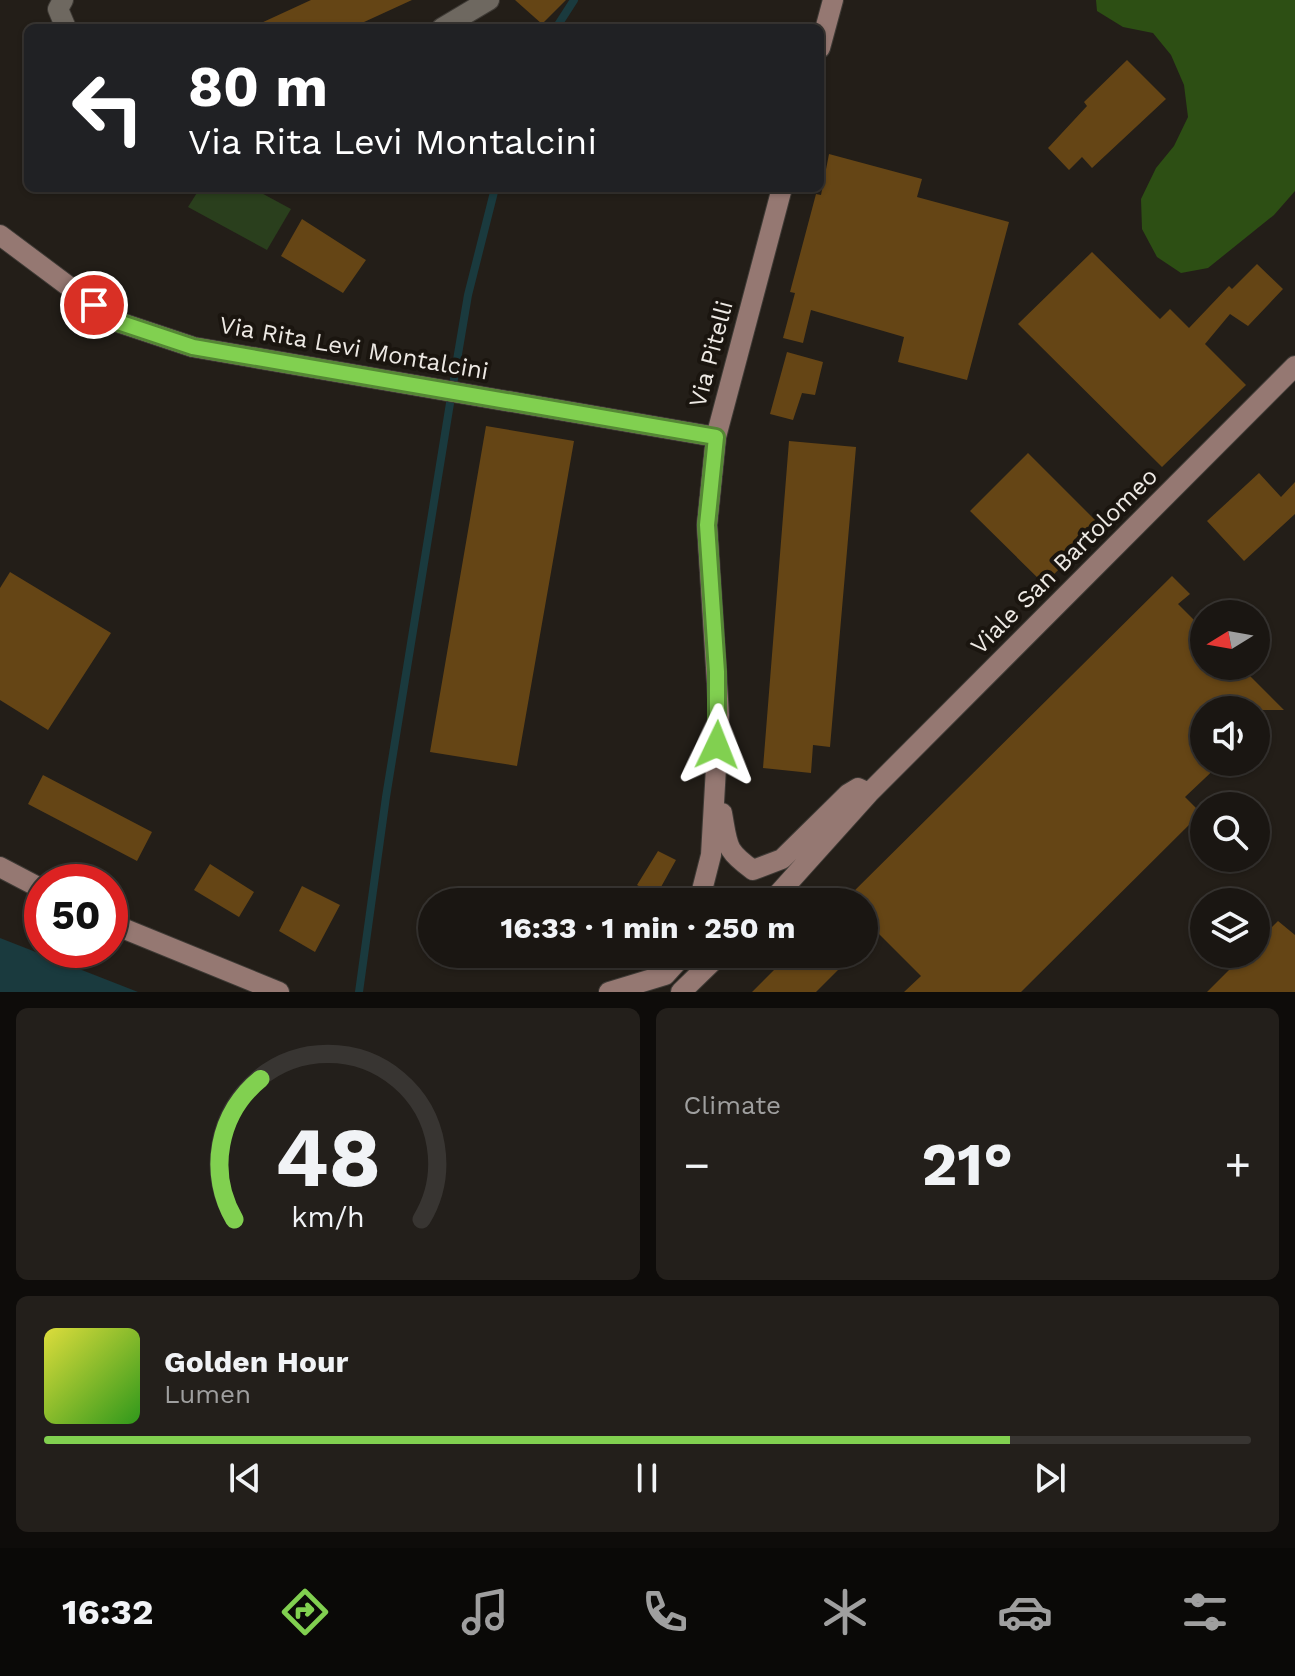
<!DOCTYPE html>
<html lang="en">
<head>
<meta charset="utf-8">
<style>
  body { margin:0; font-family:"Work Sans",sans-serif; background:#231f1b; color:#f1f3f6; height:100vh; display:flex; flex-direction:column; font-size:30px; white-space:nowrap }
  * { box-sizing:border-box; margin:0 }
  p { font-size:26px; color:#9f9f9f }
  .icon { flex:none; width:44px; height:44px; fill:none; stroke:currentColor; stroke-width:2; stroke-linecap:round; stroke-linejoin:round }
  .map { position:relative; height:992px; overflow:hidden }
  .panel { display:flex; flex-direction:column; gap:16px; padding:16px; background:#0e0c0a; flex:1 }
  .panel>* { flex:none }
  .hud { position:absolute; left:24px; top:24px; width:800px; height:168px; border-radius:12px; box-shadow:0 2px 6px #0004,0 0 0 2px #383532; background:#202124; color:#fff; overflow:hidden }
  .needle { width:52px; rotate:259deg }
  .tools { position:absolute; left:1190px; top:600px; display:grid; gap:16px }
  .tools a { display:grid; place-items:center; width:80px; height:80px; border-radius:50%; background:#1a1612; box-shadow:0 2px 6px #0004,0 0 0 2px #383532; font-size:40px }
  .speed { position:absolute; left:24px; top:864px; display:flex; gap:16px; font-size:40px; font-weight:700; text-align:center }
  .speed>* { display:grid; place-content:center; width:104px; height:104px; border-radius:50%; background:#1a1612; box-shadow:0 2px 6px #0004,0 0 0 2px #383532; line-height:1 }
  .speed .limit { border:12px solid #d22; background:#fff; color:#111 }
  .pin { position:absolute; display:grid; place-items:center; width:68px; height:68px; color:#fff; margin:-34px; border:4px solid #fff; border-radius:50%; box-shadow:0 2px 8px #0007 }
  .me { position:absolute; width:88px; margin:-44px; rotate:2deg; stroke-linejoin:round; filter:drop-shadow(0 0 6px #0008) }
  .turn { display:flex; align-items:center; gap:28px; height:168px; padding:0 32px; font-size:36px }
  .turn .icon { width:104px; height:104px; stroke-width:2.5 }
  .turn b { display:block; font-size:56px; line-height:68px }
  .big { font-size:60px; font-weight:700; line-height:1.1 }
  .panel .card { flex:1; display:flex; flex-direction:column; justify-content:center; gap:12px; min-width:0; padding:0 28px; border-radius:12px; background:#231f1b }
  .panel .dial { align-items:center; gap:0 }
  .dial svg { height:208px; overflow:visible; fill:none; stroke:#383532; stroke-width:7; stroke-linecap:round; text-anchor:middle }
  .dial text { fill:#f1f3f6; stroke:none }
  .song { display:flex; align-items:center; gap:24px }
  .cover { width:96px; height:96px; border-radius:12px; background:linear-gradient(135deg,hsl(60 70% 55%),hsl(110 70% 35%)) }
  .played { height:8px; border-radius:4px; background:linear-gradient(90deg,#81d050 80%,#383532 80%) }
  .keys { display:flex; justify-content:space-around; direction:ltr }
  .heat { display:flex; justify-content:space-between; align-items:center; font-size:44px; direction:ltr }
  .panel .tiles { flex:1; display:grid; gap:16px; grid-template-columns:1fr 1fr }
  .card:last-child { grid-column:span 2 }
  .trip { position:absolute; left:418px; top:888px; width:460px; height:80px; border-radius:40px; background:#1a1612; box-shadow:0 2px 6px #0004,0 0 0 2px #383532; font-weight:700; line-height:80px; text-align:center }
  .menu { display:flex; height:128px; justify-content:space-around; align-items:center; background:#0a0907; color:#9f9f9f }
  .menu .icon { width:56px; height:56px }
  .menu .selected { color:#81d050 }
  .menu b { font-size:36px; color:#f1f3f6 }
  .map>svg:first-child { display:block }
</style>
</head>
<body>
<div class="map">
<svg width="1295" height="992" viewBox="0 0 1295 992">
  <rect width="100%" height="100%" fill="#231e18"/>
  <!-- green -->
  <path fill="#2a3f1d" d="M 200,188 L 252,188 L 291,209 L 267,250 L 188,207 Z"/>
  <!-- forest -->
  <path fill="#2d4f14" d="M 1096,0 L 1295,0 L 1295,191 L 1274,215 L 1208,268 L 1181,273 L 1157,257 L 1142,229 L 1141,199 L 1156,168 L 1174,146 L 1188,117 L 1184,85 L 1171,55 L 1153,33 L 1123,27 L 1097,11 Z"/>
  <!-- water -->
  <path fill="#1a3a3e" d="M 0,938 L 138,992 L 0,992 Z"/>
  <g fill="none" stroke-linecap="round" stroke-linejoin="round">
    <!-- stream -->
    <path stroke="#1a3a3e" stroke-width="8" d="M 556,28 L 574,0
      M 359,992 L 386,797 L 458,354 L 468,295 L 495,188"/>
  </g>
  <!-- building -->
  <path fill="#654515" d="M 311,0 L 412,0 L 351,28 L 250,28 Z
    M 515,0 L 566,0 L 542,24 Z
    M 1127,60 L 1166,99 L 1092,168 L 1082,157 L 1069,170 L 1048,148 L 1087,106 L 1084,102 Z
    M 829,154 L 922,179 L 917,197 L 1009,222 L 967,380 L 898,362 L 904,337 L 811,310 L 803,343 L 783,338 L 795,293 L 790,292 L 816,194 L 821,195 Z
    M 302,219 L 366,260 L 343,293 L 281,256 Z
    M 1092,252 L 1160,319 L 1170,309 L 1189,328 L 1229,286 L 1232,289 L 1257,264 L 1283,289 L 1248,326 L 1230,314 L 1205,344 L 1246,385 L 1162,467 L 1018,324 Z
    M 787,352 L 823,362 L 815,395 L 802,393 L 793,420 L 770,414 Z
    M 486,426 L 574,441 L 517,766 L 430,752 Z
    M 789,441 L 856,447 L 830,747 L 813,745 L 811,773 L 763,768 Z
    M 1028,453 L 1102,527 L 1044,584 L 970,511 Z
    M 1259,473 L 1281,497 L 1295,482 L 1295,514 L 1244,561 L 1207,521 Z
    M 10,572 L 111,633 L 48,730 L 0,700 L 0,588 Z
    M 1172,576 L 1190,594 L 1178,604 L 1204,630 L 1204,666 L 1240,666 L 1284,710 L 1204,710 L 1204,762 L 1222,762 L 1185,797 L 1201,813 L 1021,992 L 904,992 L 921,976 L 877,932 L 864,944 L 864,902 L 843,902 Z
    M 43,775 L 152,832 L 137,861 L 28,804 Z
    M 658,851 L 676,860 L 656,896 L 637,885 Z
    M 210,864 L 254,892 L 239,917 L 194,890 Z
    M 302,886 L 340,905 L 315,952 L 279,931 Z
    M 1278,921 L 1295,935 L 1295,992 L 1207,992 L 1245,954 L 1256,954 L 1256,943 Z
    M 790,954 L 854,954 L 816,992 L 752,992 Z"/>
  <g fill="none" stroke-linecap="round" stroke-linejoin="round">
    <defs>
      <path id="street" d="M 63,0 L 58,9 L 66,28
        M 442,28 L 489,0"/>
      <path id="secondary" d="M 820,48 L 833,0
        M 0,235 L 115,321 L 193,347 L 716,437
        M 722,813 C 728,846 725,850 753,870 L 782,859 L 848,794 L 858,788 L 869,793
        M 0,867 L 42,889
        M 699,902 L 711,855 L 719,715 L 707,525 L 716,437 L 782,188
        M 771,902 L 869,793 L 1295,366
        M 110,923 L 279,992
        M 609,992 L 665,975 L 684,954
        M 681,992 L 720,954"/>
    </defs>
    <!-- street casing -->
    <use href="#street" stroke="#3e3a35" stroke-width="22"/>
    <!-- secondary casing -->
    <use href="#secondary" stroke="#3e3a35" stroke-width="22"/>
    <!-- street -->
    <use href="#street" stroke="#6e6860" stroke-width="20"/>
    <!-- secondary -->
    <use href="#secondary" stroke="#957872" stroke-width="20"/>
  </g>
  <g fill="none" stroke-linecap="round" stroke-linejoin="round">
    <defs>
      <path id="route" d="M 94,305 L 115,321 L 193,347 L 716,437 L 707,525 L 717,672 L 717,745"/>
    </defs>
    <!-- route casing -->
    <use href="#route" stroke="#548734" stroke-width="20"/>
    <!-- route -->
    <use href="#route" stroke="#81d050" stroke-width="14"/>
  </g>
  <g text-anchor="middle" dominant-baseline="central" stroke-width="8" stroke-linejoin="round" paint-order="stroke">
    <!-- street labels -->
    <g font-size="24" fill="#ede9e4" stroke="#1a150f">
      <text transform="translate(354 348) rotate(10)">Via Rita Levi Montalcini</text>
      <text transform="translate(711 354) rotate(-75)">Via Pitelli</text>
      <text transform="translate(1064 561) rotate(-45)">Viale San Bartolomeo</text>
    </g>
  </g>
</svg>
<div class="tools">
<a><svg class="needle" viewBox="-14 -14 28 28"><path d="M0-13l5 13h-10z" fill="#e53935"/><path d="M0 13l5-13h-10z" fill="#9f9f9f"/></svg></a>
<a><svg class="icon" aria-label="sound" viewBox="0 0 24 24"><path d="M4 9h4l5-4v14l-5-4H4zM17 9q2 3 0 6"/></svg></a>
<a><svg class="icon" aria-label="search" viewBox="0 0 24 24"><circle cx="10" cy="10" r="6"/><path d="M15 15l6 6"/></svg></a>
<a><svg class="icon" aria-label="layers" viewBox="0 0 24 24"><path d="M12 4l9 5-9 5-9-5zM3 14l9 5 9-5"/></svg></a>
</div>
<div class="speed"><div class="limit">50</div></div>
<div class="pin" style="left:94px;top:305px;background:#d93025"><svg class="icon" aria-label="arrive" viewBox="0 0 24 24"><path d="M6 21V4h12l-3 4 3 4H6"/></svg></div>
<svg class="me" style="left:717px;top:745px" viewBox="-20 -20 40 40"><path d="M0-17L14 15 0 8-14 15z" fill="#81d050" stroke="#fff" stroke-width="4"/></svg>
<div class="trip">16:33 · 1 min · 250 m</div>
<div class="hud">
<div class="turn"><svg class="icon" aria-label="left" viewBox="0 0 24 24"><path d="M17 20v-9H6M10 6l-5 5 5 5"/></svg><div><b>80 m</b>Via Rita Levi Montalcini</div></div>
</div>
</div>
<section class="panel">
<div class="tiles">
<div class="card dial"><svg viewBox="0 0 100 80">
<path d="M14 69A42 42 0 1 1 86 69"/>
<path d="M14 69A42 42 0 0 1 24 15" stroke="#81d050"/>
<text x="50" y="56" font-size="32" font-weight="700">48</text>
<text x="50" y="72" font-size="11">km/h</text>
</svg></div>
<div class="card"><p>Climate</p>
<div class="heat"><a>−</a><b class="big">21°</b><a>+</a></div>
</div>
<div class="card">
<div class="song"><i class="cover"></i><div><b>Golden Hour</b><p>Lumen</p></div></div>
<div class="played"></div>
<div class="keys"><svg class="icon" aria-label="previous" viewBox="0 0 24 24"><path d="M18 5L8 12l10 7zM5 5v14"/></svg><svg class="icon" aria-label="pause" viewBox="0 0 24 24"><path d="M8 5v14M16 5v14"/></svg><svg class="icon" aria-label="next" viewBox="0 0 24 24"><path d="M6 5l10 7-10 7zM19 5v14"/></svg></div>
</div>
</div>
</section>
<nav class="menu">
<b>16:32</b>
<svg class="icon selected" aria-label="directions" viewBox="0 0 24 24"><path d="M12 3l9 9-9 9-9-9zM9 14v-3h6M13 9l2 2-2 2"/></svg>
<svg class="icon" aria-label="music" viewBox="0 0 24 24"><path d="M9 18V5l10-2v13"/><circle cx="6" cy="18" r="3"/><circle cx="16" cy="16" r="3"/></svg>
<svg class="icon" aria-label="phone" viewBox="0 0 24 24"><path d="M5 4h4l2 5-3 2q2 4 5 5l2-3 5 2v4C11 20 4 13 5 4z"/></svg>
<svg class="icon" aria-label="climate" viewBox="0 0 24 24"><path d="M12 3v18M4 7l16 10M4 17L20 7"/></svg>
<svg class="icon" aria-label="car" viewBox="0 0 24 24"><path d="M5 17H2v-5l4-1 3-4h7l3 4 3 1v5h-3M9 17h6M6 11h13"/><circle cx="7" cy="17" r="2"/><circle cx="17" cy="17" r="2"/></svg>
<svg class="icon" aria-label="filters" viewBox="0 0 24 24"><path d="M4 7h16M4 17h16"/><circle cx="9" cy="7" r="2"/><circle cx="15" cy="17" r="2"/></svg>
</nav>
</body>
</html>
